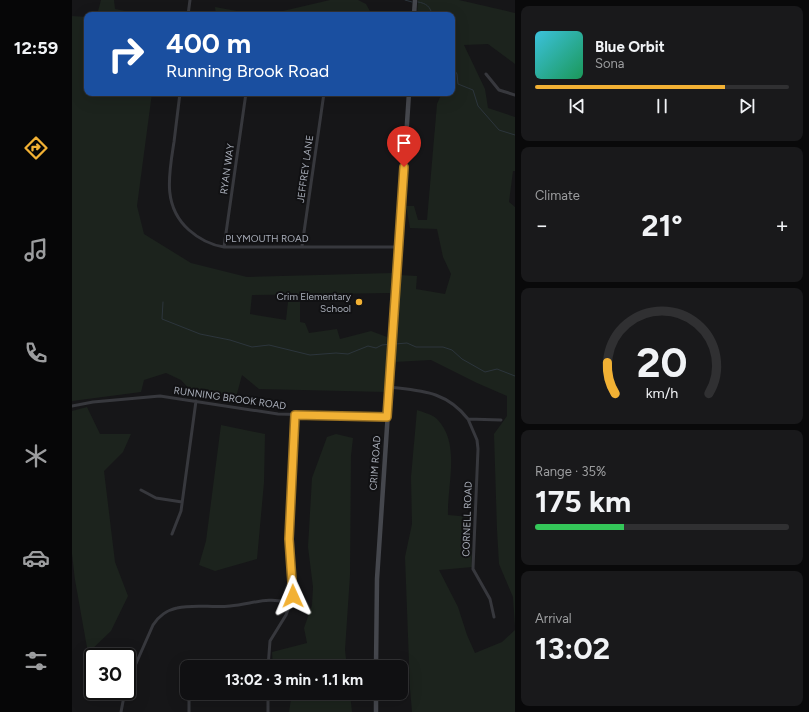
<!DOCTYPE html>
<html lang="en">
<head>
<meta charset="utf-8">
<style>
  body { margin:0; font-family:Figtree,sans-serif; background:#19191b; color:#f1f3f6; height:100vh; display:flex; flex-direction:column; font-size:15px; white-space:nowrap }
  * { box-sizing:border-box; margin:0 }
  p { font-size:13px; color:#9c9d9f }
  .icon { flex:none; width:22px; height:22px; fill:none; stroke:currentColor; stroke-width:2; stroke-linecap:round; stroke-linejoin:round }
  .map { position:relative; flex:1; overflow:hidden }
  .drawer { display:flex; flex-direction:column; gap:6px; padding:6px; background:#09090a; width:294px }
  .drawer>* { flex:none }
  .hud { position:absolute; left:12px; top:12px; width:371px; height:84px; border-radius:8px; box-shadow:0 4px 16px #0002,0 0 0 1px #303032; background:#1a4fa0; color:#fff; overflow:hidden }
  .speed { position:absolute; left:12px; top:648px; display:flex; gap:8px; font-size:20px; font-weight:700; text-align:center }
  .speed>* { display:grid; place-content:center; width:52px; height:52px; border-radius:50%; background:#101012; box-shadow:0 4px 16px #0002,0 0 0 1px #303032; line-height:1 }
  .speed .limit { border:2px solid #111; border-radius:6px; background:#fff; color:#111 }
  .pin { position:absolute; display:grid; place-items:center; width:34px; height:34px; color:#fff; margin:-41px -17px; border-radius:50% 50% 50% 0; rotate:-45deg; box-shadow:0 0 4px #0007 }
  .pin .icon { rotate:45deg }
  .me { position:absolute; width:44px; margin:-22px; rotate:359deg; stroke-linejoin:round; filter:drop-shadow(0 0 3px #0008) }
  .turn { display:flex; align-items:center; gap:14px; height:84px; padding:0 16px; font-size:18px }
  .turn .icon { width:52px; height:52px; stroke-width:2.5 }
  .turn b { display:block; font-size:28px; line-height:34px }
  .big { font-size:30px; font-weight:700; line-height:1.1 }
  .drawer .widget { flex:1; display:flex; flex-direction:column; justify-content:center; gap:6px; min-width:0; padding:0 14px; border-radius:8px; background:#19191b }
  .drawer .dial { align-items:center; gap:0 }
  .dial svg { height:104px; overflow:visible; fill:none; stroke:#303032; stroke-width:7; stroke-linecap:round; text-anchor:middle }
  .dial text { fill:#f1f3f6; stroke:none }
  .song { display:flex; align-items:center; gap:12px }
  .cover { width:48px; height:48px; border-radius:6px; background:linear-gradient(135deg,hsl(190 70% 55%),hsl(150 70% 35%)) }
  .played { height:4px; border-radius:2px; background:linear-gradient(90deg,#f2b134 75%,#303032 75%) }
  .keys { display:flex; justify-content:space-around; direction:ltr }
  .heat { display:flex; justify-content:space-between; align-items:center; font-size:22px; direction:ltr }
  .charge { height:6px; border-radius:3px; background:linear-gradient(90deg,#34c759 35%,#303032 0) }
  .trip { position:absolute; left:108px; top:660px; width:228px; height:40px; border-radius:8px; background:#101012; box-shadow:0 4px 16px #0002,0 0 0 1px #303032; font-weight:700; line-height:40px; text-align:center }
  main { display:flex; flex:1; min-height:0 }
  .menu { display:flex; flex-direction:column; width:72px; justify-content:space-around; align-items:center; background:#060607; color:#9c9d9f }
  .menu .icon { width:28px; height:28px }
  .menu .current { color:#f2b134 }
  .menu b { font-size:18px; color:#f1f3f6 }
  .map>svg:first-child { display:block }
</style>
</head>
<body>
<main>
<nav class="menu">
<b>12:59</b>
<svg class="icon current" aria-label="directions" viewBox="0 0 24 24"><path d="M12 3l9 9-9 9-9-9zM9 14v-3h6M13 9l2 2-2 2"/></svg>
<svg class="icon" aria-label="music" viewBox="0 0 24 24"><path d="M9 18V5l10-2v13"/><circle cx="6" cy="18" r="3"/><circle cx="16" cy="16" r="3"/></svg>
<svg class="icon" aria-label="phone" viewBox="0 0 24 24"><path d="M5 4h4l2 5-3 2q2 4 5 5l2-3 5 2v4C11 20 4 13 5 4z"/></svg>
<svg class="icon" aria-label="climate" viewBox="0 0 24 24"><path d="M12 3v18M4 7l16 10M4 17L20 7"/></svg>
<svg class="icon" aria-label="car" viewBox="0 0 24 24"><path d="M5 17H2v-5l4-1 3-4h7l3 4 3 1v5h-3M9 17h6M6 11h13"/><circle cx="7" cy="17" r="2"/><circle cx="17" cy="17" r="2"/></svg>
<svg class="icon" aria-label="filters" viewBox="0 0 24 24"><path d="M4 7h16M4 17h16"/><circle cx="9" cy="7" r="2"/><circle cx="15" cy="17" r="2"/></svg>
</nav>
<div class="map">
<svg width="443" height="712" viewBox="0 0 443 712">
  <rect width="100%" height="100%" fill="#161618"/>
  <!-- green -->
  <path fill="#1c231d" d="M 29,0 L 42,0 L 43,9 L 73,15 L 25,15 Z
    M 258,0 L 286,0 L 294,4 L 300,15 L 144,15 L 143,7 L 170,12 L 198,14 Z
    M 346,0 L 387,0 L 443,13 L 443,64 L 416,44 L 392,45 L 413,89 L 416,108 L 443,117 L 443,171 L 441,171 L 437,202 L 443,207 L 443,627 L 441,597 L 427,564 L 425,530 L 422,434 L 435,416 L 435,396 L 405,383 L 359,360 L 322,362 L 327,275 L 345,276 L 344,289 L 373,294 L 379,274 L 371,257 L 365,229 L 338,228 L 334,206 L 342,206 L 346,220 L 355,220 L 365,104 L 370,93 L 380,93 L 380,15 L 345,15 Z
    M 0,16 L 15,17 L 15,93 L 80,93 L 65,206 L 72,234 L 119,263 L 175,277 L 320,273 L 318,293 L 180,295 L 178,314 L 214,320 L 216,302 L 228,302 L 228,322 L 233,323 L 237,333 L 265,329 L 268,339 L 299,331 L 315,337 L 314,392 L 187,389 L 170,375 L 163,401 L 123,395 L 109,380 L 94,373 L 72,380 L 69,392 L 0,401 Z
    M 15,407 L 28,434 L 59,434 L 51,452 L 32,471 L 43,562 L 56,596 L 39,631 L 16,653 L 3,580 L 0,554 L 0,411 Z
    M 345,410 C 350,412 360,414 365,419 C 389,443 375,485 376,515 L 398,517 L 400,567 L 367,570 L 386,607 L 395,635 L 403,653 L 430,642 L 443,630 L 443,712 L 340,712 L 338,689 L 333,557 L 340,524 L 339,477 Z
    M 149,425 L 193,434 L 192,482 L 185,559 L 143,571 L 127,565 L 134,541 Z
    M 264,434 L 281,438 L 279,456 L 278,575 L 273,650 L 275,667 L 201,667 L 200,652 L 235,643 L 232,628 L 240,605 L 241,587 L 236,547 L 240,478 L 255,437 Z
    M 220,693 L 278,693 L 280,712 L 217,712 Z"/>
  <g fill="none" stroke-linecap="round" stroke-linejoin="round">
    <!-- stream -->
    <path stroke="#2c353c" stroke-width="1" d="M 333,0 L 340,2
      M 346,2 C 354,3 359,7 360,15
      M 380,66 L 385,74 L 386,84 L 401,90 L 406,106 L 427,130 L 443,135
      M 91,302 L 90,319 L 128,334 L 158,340 L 180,347 L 197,345 L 238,355 L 264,353 L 276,354 L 296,346 L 304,348 L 310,345 L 319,344
      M 323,344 L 335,343 L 344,347 L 371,347 L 380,350 L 390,359 L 413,372 L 425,369 L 443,376"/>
    <!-- street -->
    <path stroke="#37383d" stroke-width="3" d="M 116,15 L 118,0
      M 414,74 L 427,90 L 443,95
      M 108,93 C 106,109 104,125 102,142 C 97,174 90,206 117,230 C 127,239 139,245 152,247 L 326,247
      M 230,246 L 252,93
      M 152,247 L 174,93
      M 317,387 C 350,391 374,391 396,419 L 429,420
      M 0,406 L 21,402 L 88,396 L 206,414 L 315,417
      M 396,419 L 405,440 L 406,449 L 401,569 L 418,599 L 422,617
      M 69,490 L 84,498 L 110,502
      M 100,534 L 109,511 L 124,401
      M 196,667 L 198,641 L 214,615 L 221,596 L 217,539 L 223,415
      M 55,684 L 81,625 C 86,617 95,610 105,608 C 122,604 141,608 158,606 C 181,604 195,596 219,603
      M 117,698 L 117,712
      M 49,712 L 53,691
      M 196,712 L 196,693"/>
    <!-- secondary -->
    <path stroke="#45474d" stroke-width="4.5" d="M 342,15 L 343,0
      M 304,667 L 305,579 L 337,93
      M 304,712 L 304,693"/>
  </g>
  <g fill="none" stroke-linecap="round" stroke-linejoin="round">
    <defs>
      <path id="route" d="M 221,596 L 217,539 L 223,415 L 315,417 L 332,167"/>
    </defs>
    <!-- route casing -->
    <use href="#route" stroke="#9d7322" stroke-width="10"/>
    <!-- route -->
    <use href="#route" stroke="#f2b134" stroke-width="7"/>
  </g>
  <!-- markers -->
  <circle fill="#f2b134" stroke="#111113" stroke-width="1.5" cx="287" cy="302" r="4"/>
  <g text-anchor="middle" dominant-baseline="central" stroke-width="4" stroke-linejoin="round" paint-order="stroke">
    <!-- street labels -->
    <g font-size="10" fill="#a8adb8" stroke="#111113">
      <text transform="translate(155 169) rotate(-82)">RYAN WAY</text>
      <text transform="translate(233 169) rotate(-82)">JEFFREY LANE</text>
      <text x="195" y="238">PLYMOUTH ROAD</text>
      <text transform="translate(158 398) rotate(8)">RUNNING BROOK ROAD</text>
      <text transform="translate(303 463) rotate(-86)">CRIM ROAD</text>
      <text transform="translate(395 519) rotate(-88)">CORNELL ROAD</text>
    </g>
    <!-- poi labels -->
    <g font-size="10" fill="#a8adb8" stroke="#111113" text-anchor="end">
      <text x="279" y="296">Crim Elementary<tspan x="279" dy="12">School</tspan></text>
    </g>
  </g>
</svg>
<div class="speed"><div class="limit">30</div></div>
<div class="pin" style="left:332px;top:167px;background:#d93025"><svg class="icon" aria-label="arrive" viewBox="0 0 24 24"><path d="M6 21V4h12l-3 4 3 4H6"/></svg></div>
<svg class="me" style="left:221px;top:596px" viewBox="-20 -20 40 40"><path d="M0-17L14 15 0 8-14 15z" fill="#f2b134" stroke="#fff" stroke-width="4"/></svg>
<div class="trip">13:02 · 3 min · 1.1 km</div>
<div class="hud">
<div class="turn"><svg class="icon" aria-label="right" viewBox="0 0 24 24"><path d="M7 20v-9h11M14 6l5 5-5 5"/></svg><div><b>400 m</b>Running Brook Road</div></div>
</div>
</div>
<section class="drawer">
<div class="widget">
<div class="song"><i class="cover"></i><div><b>Blue Orbit</b><p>Sona</p></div></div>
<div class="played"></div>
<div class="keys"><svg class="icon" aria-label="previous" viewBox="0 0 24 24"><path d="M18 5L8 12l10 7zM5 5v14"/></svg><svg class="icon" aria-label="pause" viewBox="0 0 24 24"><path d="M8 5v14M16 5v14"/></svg><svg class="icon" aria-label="next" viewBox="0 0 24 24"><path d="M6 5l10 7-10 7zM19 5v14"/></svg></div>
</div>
<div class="widget"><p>Climate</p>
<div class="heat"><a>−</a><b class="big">21°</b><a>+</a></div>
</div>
<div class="widget dial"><svg viewBox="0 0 100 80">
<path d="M14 69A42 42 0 1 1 86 69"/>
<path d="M14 69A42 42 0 0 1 8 45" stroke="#f2b134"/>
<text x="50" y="56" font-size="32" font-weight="700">20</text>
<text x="50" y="72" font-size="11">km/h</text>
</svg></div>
<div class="widget"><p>Range · 35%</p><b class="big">175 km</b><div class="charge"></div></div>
<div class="widget"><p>Arrival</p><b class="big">13:02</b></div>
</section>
</main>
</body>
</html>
